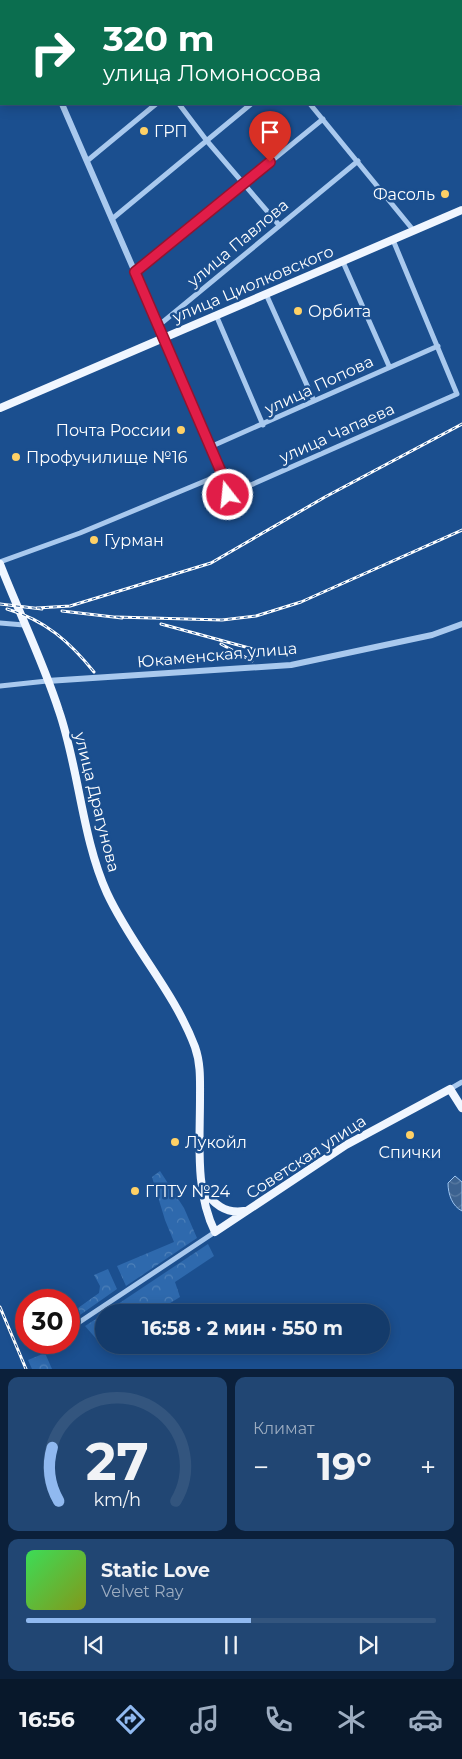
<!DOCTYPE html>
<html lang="ru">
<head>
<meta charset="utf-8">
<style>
  body { margin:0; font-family:Montserrat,sans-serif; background:#214673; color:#f1f3f6; height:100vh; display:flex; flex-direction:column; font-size:19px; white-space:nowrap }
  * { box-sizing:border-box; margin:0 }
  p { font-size:16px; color:#9dadc1 }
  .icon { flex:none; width:28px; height:28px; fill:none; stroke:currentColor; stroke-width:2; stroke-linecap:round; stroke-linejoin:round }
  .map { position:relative; height:1369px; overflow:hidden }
  .sheet { display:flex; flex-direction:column; gap:8px; padding:8px; background:#0b203b; flex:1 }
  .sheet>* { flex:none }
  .guide { position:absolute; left:0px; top:0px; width:462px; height:105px; box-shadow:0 2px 12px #0003,0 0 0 1px #33557e; background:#0b6e4f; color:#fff; overflow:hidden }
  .speed { position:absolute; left:15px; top:1289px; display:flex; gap:10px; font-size:25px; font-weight:700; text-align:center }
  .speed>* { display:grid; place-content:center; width:65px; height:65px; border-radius:50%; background:#143b6b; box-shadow:0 2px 12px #0003,0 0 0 1px #33557e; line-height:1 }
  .speed .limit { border:8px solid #d22; background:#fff; color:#111 }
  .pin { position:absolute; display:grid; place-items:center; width:42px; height:42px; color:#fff; margin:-51px -21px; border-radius:50% 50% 50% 0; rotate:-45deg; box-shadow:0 0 5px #0007 }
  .pin .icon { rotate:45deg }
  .me { position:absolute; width:55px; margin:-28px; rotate:344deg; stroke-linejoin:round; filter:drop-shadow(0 0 4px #0008) }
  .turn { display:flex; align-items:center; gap:18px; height:105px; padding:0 20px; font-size:22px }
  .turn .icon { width:65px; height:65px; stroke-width:2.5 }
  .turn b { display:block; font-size:35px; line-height:42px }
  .big { font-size:38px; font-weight:700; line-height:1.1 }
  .sheet .widget { flex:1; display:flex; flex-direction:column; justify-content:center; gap:8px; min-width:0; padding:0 18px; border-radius:10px; background:#214673 }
  .sheet .dial { align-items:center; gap:0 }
  .dial svg { height:130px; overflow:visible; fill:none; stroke:#33557e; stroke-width:7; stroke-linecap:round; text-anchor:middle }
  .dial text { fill:#f1f3f6; stroke:none }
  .song { display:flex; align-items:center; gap:15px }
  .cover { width:60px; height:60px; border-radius:8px; background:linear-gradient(135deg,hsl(130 70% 55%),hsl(70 70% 35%)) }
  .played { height:5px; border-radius:2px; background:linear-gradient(90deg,#90b9f0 55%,#33557e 55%) }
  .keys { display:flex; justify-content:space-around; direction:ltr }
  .heat { display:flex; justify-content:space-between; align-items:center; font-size:28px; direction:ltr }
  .sheet .tiles { flex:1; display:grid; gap:8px; grid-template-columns:1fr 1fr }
  .widget:last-child { grid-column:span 2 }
  .trip { position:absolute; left:95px; top:1304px; width:295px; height:50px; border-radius:25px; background:#143b6b; box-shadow:0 2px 12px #0003,0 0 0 1px #33557e; font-weight:700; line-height:50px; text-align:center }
  .menu { display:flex; height:80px; justify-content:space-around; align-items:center; background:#08182b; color:#9dadc1 }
  .menu .icon { width:35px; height:35px }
  .menu .on { color:#90b9f0 }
  .menu b { font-size:22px; color:#f1f3f6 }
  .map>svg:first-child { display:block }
</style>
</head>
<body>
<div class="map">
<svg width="462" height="1369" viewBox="0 0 462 1369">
  <defs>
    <pattern id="forest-crowns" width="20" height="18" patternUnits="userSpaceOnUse" patternTransform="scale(1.25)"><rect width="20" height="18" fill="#2e69ad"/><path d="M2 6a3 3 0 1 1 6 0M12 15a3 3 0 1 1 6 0" fill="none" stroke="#4d80b9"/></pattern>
    <pattern id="water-waves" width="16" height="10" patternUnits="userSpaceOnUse" patternTransform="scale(1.25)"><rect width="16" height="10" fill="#3c6290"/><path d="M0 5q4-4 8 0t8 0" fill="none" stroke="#597aa1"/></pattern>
  </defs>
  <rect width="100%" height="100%" fill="#1b4f8f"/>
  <!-- forest -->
  <path fill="url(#forest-crowns)" d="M 160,1171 L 184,1208 L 197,1238 L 126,1286 L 117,1266 L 174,1242 L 165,1220 L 152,1177 Z
    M 208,1244 L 214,1256 L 175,1282 L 180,1297 L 162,1308 L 163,1312 L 106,1312 Z
    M 108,1269 L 117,1289 L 80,1315 L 78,1308 L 99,1293 L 100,1286 L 94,1275 Z
    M 104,1314 L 104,1343 L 99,1342 L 85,1326 Z
    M 45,1353 L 52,1369 L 32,1369 L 28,1360 Z"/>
  <!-- water -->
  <path fill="url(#water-waves)" stroke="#9cc4f0" d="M 455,1176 L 462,1182 L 462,1211 C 452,1206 448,1194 448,1183 Z"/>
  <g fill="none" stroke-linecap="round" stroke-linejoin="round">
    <!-- minor -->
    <path stroke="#a9c9ee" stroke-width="5" d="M 223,0 L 224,1
      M 97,1 L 98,0
      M 192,1 L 193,0
      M 179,104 L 207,141 L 279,225
      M 310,104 L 414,231
      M 87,161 L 156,104
      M 112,219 L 251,104
      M 343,262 L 389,366
      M 135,272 L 323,119
      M 266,294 L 314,401
      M 216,315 L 263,425
      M 158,326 L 358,161
      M 163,337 L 222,474 L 228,495 L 457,394 L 393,240
      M 210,447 L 438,346
      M 0,562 L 80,533 L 222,474
      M 0,623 L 24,625
      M 0,686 L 47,681
      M 450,1089 L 462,1082
      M 69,1329 L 215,1232
      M 38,1344 L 42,1342"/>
    <!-- tertiary -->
    <path stroke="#a9c9ee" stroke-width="6" d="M 17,0 L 18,1
      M 62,104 L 163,337
      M 47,681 L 291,665 L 432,635 L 462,624"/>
    <!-- primary -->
    <path stroke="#f0f6ff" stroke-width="8" d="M 0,408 L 462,210
      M 0,564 C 19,613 43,661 59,711 C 79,769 82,838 107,893 C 132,947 174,991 195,1047 C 201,1064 200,1081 200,1099 C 200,1143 195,1192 215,1232 L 346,1145 L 450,1089 L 462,1108
      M 204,1188 C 212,1204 226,1214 244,1211"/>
    <defs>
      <path id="rail" d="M 0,604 L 42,609
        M 37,608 L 70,606 L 211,563 L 325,497 L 462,424
        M 7,609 C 45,620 70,642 94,672
        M 62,611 L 122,618
        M 116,617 L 222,620 L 256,616 L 301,602 L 462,530
        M 161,624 L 271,654
        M 221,644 L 252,661
        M 0,1307 L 26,1369"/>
    </defs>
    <!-- rail casing -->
    <use href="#rail" stroke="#fff" stroke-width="3"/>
    <!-- rail -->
    <use href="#rail" stroke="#1b4f8f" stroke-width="1" stroke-dasharray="4" stroke-linecap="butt"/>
  </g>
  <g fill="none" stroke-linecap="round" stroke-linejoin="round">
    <defs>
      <path id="route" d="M 228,495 L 222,474 L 135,272 L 270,162"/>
    </defs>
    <!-- route casing -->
    <use href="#route" stroke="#92132f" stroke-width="12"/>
    <!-- route -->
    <use href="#route" stroke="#e11d48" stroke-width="9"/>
  </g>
  <!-- markers -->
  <g fill="#ffd166" stroke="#1b4f8f" stroke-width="2">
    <circle cx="144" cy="131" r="5"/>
    <circle cx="445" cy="194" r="5"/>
    <circle cx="298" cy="311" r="5"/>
    <circle cx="181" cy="430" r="5"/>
    <circle cx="16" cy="457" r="5"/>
    <circle cx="94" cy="540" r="5"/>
    <circle cx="410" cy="1135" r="5"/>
    <circle cx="175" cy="1142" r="5"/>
    <circle cx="135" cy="1191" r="5"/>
  </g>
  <g text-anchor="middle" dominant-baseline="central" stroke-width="5" stroke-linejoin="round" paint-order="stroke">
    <!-- poi labels -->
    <g font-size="16" fill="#fff" stroke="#1b4f8f" text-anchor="start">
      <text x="154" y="131">ГРП</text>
      <text x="435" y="194" text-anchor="end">Фасоль</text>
      <text x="308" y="311">Орбита</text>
      <text x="171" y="430" text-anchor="end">Почта России</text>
      <text x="26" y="457">Профучилище №16</text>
      <text x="104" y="540">Гурман</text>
      <text x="185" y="1142">Лукойл</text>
      <text x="410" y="1152" text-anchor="middle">Спички</text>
      <text x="145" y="1191">ГПТУ №24</text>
    </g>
    <!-- street labels -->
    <g font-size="16" fill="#fff" stroke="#1b4f8f">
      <text transform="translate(238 243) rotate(-40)">улица Павлова</text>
      <text transform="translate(253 284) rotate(-23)">улица Циолковского</text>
      <text transform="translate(319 385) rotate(-25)">улица Попова</text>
      <text transform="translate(337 433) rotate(-24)">улица Чапаева</text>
      <text transform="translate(217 655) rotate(-5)">Юкаменская улица</text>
      <text transform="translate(97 802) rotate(76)">улица Драгунова</text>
      <text transform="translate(306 1157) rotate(-33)">Советская улица</text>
    </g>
  </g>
</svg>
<div class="speed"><div class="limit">30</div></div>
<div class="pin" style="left:270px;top:162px;background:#d93025"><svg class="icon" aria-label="arrive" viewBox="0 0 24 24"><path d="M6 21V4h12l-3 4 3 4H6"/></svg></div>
<svg class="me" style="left:228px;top:495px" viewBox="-20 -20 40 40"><circle r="17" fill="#e11d48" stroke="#fff" stroke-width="3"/><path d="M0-11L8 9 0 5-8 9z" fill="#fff"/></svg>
<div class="trip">16:58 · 2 мин · 550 m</div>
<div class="guide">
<div class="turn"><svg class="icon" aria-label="right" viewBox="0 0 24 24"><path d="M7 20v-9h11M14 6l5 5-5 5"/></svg><div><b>320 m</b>улица Ломоносова</div></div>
</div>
</div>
<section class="sheet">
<div class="tiles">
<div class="widget dial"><svg viewBox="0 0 100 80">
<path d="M14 69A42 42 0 1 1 86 69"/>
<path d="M14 69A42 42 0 0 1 10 36" stroke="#90b9f0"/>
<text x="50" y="56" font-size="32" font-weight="700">27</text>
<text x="50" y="72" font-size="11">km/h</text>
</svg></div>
<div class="widget"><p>Климат</p>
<div class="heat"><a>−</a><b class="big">19°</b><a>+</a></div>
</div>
<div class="widget">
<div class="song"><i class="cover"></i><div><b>Static Love</b><p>Velvet Ray</p></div></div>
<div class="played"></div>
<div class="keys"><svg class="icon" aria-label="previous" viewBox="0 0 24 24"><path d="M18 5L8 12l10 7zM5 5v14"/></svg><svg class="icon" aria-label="pause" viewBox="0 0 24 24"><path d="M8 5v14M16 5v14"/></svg><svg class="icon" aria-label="next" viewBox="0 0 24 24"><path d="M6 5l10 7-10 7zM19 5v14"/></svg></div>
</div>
</div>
</section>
<nav class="menu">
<b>16:56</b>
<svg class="icon on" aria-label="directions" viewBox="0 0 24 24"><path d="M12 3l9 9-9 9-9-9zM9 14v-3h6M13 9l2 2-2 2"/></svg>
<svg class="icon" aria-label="music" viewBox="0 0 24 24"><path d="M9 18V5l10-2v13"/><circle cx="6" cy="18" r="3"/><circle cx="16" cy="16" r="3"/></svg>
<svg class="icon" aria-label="phone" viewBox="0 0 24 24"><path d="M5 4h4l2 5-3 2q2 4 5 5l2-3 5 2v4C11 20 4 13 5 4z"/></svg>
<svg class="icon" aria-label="climate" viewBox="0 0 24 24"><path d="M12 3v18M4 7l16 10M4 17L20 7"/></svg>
<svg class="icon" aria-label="car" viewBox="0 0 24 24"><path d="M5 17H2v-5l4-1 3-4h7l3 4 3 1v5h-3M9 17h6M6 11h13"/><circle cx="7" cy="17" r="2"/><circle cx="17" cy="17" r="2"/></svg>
</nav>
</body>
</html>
